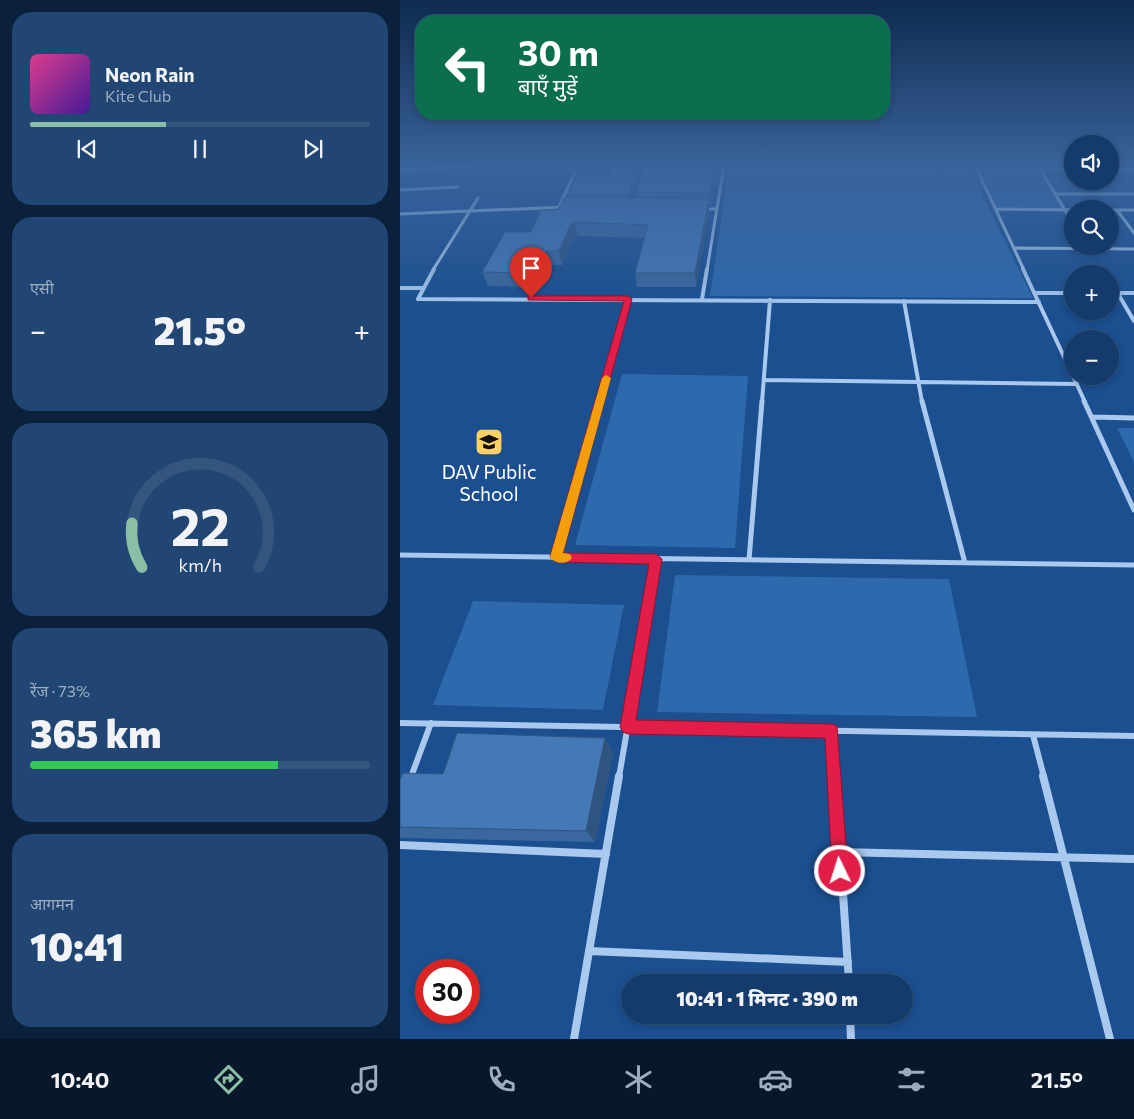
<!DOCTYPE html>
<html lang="hi">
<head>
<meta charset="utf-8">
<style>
  body { margin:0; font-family:Commissioner,"Noto Sans Devanagari",sans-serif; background:#214673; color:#f1f3f6; height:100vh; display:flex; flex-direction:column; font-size:19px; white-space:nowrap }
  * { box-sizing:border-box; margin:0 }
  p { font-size:16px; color:#9dadc1 }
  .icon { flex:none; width:28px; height:28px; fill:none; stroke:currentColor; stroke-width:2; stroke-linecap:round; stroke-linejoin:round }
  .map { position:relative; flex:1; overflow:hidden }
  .side { display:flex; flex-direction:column; gap:12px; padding:12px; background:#0b203b; width:400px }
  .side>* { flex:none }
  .banner { position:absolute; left:15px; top:15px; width:475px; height:105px; border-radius:20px; box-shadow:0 2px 8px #0003,0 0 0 1px #33557e; background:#0b6e4f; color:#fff; overflow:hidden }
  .controls { position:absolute; left:664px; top:135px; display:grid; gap:10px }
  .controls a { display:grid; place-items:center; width:55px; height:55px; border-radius:50%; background:#143b6b; box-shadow:0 2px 8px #0003,0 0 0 1px #33557e; font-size:25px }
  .speed { position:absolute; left:15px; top:959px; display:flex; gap:10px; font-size:25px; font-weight:700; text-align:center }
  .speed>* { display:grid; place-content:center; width:65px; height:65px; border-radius:50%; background:#143b6b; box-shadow:0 2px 8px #0003,0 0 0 1px #33557e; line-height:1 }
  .speed .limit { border:8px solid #d22; background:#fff; color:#111 }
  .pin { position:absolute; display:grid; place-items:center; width:42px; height:42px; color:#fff; margin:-51px -21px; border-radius:50% 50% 50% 0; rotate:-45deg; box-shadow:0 0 5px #0007 }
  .pin .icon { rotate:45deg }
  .me { position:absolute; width:55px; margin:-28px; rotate:356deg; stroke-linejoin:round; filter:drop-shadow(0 0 4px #0008) }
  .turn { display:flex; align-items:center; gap:18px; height:105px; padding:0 20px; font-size:22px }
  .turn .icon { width:65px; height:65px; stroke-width:2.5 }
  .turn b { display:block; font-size:35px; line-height:42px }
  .big { font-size:38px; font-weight:800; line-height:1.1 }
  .side .tile { flex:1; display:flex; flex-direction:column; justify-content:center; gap:8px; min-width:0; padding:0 18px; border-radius:20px; background:#214673 }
  .side .dial { align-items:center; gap:0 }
  .dial svg { height:130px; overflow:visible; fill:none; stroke:#33557e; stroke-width:7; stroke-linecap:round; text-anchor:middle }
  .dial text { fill:#f1f3f6; stroke:none }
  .song { display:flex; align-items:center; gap:15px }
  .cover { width:60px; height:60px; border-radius:8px; background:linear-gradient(135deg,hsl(330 70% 55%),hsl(260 70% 35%)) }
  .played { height:5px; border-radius:2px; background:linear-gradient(90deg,#8abfa5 40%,#33557e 40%) }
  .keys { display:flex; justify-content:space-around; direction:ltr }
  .heat { display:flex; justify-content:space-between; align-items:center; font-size:28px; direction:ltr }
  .charge { height:8px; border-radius:4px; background:linear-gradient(90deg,#34c759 73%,#33557e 0) }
  .trip { position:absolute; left:221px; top:974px; width:292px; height:50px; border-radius:25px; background:#143b6b; box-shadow:0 2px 8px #0003,0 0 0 1px #33557e; font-weight:800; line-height:50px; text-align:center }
  .dock { display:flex; height:80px; justify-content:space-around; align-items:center; background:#08182b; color:#9dadc1 }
  .dock .icon { width:35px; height:35px }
  .dock .current { color:#8abfa5 }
  .dock b { font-size:22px; color:#f1f3f6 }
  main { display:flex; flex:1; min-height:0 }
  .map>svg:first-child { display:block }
</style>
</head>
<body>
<main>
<section class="side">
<div class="tile">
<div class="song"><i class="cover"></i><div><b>Neon Rain</b><p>Kite Club</p></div></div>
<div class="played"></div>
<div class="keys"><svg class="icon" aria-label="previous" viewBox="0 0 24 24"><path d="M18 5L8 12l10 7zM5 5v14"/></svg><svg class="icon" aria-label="pause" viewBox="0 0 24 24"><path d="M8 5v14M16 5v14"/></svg><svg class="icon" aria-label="next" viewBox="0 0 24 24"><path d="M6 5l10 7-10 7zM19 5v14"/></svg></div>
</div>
<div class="tile"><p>एसी</p>
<div class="heat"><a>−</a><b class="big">21.5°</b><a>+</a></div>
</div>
<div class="tile dial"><svg viewBox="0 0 100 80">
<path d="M14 69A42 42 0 1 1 86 69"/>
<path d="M14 69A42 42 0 0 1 8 42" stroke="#8abfa5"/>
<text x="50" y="56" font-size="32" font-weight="700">22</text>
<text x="50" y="72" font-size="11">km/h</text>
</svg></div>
<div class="tile"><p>रेंज · 73%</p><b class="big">365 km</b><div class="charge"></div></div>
<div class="tile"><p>आगमन</p><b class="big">10:41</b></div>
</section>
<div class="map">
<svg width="734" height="1039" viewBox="0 0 734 1039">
  <rect width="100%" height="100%" fill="#1b4f8f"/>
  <!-- green -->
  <path fill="#2e69ad" d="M 329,165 L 567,165 L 633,298 L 310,296 Z
    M 575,165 L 638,165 L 665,210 L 596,209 Z
    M 222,374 L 348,376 L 335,548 L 175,545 Z
    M 717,428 L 734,428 L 734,462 Z
    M 275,575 L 549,579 L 577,717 L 257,712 Z
    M 73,601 L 224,605 L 203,710 L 33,705 Z"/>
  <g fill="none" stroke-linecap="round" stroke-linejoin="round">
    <!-- minor-far4 -->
    <path stroke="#a9c9ee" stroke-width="3" d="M 575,165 L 624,270
      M 638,165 L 672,222
      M 641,169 L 672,169
      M 0,170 L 88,165
      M 710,170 L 734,170
      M 0,190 L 58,187
      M 655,194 L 734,194
      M 159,207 L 178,166
      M 304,209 L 316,209
      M 596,209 L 672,210
      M 710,210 L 734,210
      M 717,210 L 734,233
      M 0,214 L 166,207
      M 614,248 L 734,249
      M 702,268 L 704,270
      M 33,270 L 78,198
      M 307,270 L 324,165"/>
    <!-- minor-far3 -->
    <path stroke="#a9c9ee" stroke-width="4" d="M 34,269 L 18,299 L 639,302
      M 623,269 L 672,374
      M 703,269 L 706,274
      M 710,280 L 734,321
      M 0,288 L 22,288
      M 635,293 L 672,293
      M 710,293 L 734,293
      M 302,299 L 307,269
      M 504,301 L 522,402
      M 673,376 L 685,402
      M 364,380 L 677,384
      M 199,402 L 228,299
      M 362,402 L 370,300"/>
    <!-- minor-far2 -->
    <path stroke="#a9c9ee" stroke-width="5" d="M 522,401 L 565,563
      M 684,401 L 734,510
      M 692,417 L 734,418
      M 0,555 L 734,565
      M 156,557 L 200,401
      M 349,560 L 362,401
      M 254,568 L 256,559"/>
    <!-- minor-far1 -->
    <path stroke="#a9c9ee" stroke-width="6" d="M 0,723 L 734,736
      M 432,731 L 435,777
      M 633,735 L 644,777
      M 11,777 L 31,723
      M 219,777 L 255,567"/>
    <!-- minor -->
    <path stroke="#a9c9ee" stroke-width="8" d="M 435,776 L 449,982
      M 643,776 L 710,1039
      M 11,778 L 12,776
      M 0,845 L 206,854
      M 438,852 L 734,859
      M 189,951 L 448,962
      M 450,1015 L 451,1039
      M 174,1039 L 219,776"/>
  </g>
  <!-- wall -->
  <path fill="#3a679d" d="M 214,165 L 244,165 L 233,198 L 237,198 L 236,192 L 316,165 L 317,176 L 311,206 L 309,205 L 309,212 L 296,287 L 237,287 L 235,273 L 244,238 L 178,236 L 175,237 L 162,265 L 150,265 L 140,287 L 88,286 L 82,272 L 158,209 L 169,197 L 168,194 L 210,175 Z
    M 537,165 L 567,165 L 572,176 L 570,185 L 545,185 Z
    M 205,738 L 213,753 L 195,842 L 2,838 L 0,837 L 0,780 L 43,774 Z"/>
  <!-- shaded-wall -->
  <path fill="#305480" d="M 239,165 L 244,165 L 231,204 L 229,195 Z
    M 316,165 L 317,176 L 311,206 L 310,193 Z
    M 309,199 L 309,212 L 296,287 L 295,273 Z
    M 175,222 L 178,236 L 175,237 L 162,265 L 159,251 L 171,223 Z
    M 147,251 L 150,265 L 140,287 L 135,273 Z
    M 205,738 L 213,753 L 195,842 L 186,831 Z"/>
  <!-- building -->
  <path fill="#4478b7" stroke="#305480" d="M 214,165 L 239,165 L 229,195 L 168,194 L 177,175 L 210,175 Z
    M 246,165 L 316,165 L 310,193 L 236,192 Z
    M 542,165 L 567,165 L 572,176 L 547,176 Z
    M 164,197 L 309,199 L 295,273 L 235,273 L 248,225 L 175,222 L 171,223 L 159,251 L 147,251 L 135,273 L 82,272 L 105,232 L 131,232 L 141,210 L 158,209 Z
    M 57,733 L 205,738 L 186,831 L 0,827 L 0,780 L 3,773 L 43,774 Z"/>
  <!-- sky -->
  <linearGradient id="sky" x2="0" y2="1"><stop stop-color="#0f2b4f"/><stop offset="0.53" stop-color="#39639b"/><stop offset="1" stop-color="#39639b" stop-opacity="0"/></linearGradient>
  <rect width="734" height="311" fill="url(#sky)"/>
  <!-- route -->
  <path fill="#e11d48" stroke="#92132f" d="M 131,296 L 228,296 L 232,299 L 163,553 L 256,554 L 262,559 L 236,720 L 432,724 L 437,726 L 448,871 L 446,877 L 440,879 L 434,877 L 432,871 L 425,738 L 228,734 L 223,732 L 220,727 L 249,564 L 156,562 L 150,557 L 224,301 L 128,300 L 128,296 Z"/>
  <!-- slow -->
  <path fill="#f59e0b" d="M 206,375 L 211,378 L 163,553 L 170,554 L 172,558 C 168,565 154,564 150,557 L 202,378 Z"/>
  <!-- icons -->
  <defs>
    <symbol id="school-square" viewBox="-11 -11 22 22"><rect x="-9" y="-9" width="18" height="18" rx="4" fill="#ffd166" stroke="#1b4f8f"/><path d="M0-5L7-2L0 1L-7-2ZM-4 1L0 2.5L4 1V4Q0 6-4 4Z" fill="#111"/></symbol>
  </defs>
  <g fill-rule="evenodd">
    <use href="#school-square" x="73" y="426" width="32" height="32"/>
  </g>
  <g text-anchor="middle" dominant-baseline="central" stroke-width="4.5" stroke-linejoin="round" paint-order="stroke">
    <!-- poi labels -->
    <g font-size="19" fill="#fff" stroke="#1b4f8f">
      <text x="89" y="471">DAV Public<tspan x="89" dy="22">School</tspan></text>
    </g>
  </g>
</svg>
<div class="controls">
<a><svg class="icon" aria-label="sound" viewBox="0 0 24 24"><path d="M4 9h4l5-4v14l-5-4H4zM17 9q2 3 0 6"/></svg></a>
<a><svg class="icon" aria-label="search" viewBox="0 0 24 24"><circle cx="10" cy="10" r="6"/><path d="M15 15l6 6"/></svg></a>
<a>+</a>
<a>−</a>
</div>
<div class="speed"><div class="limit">30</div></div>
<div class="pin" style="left:131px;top:298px;background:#d93025"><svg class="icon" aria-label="arrive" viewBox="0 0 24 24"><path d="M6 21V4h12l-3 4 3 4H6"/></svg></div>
<svg class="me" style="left:440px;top:871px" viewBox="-20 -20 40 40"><circle r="17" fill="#e11d48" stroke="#fff" stroke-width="3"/><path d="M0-11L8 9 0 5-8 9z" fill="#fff"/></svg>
<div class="trip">10:41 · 1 मिनट · 390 m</div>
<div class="banner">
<div class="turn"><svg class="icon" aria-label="left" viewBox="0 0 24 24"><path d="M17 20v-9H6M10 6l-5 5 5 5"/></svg><div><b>30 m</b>बाएँ मुड़ें</div></div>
</div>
</div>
</main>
<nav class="dock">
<b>10:40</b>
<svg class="icon current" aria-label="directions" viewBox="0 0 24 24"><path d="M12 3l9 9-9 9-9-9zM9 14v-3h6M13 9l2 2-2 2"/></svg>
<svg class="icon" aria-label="music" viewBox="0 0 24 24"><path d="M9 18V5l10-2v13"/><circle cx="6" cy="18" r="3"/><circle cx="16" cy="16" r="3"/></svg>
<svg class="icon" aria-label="phone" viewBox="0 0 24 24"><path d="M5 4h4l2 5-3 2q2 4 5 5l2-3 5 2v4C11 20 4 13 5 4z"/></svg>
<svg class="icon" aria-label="climate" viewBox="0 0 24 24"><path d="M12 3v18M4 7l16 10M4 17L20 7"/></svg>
<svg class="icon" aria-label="car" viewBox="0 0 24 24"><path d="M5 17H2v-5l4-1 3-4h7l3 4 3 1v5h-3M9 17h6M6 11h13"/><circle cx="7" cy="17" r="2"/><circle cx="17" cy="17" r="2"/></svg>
<svg class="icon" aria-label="filters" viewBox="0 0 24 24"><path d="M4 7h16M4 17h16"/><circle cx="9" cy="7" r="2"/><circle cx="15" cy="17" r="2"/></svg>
<b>21.5°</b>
</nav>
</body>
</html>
